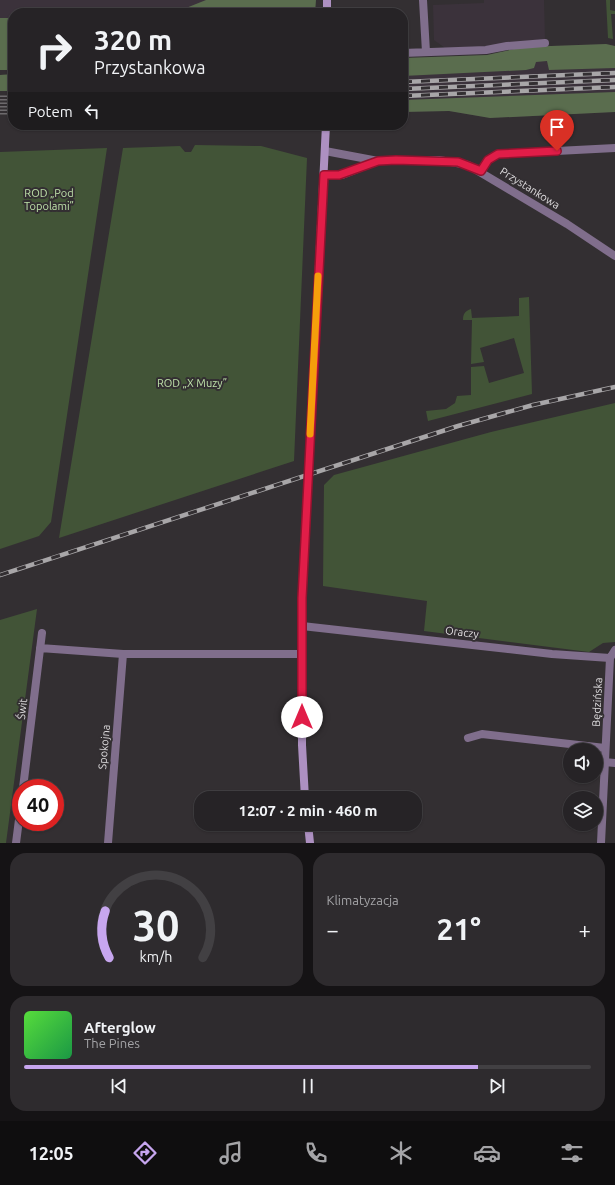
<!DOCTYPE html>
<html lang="pl">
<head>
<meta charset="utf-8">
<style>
  body { margin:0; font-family:Ubuntu,sans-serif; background:#2e2b2e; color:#f1f3f6; height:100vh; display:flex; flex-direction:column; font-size:15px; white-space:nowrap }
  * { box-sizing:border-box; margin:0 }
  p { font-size:13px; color:#a4a4a7 }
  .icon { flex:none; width:22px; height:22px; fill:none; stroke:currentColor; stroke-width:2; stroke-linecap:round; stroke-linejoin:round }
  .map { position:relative; height:843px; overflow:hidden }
  .details { display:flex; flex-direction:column; gap:10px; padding:10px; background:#151315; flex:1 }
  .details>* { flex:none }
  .hud { position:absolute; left:8px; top:8px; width:400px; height:122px; border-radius:16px; box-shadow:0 1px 3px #0004,0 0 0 1px #424043; background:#262326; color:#f1f3f6; overflow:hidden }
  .fabs { position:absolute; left:563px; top:743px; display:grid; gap:8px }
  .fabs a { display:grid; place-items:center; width:40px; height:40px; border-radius:50%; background:#262326; box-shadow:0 1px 3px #0004,0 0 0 1px #424043; font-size:20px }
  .speed { position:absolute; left:12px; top:779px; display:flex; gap:8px; font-size:20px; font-weight:700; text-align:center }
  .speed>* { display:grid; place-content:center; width:52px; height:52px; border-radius:50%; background:#262326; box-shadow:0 1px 3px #0004,0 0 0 1px #424043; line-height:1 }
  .speed .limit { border:6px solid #d22; background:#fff; color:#111 }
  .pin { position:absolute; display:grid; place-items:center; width:34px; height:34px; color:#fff; margin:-41px -17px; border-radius:50% 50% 50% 0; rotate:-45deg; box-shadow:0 0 4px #0007 }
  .pin .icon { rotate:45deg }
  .me { position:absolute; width:44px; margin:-22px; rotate:0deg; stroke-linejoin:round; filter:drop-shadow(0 0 3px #0008) }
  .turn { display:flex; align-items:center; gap:14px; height:84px; padding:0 20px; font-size:18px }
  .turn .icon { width:52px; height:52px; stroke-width:2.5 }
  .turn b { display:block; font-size:28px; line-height:34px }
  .then { display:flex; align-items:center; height:38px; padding:0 20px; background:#0003; gap:8px; font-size:15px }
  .big { font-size:30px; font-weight:700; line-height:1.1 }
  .details .card { flex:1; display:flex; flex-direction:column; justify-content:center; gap:6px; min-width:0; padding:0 14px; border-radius:16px; background:#2e2b2e }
  .details .dial { align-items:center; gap:0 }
  .dial svg { height:104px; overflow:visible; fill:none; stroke:#424043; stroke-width:7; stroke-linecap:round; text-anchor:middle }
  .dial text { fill:#f1f3f6; stroke:none }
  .song { display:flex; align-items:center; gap:12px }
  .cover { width:48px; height:48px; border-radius:6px; background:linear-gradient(135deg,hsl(110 70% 55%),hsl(140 70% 35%)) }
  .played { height:4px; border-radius:2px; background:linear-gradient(90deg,#c7a6ef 80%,#424043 80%) }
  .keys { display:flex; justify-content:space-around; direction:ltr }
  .heat { display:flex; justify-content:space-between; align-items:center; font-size:22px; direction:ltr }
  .details .tiles { flex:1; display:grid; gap:10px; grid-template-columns:1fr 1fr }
  .card:last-child { grid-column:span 2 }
  .trip { position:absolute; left:194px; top:791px; width:228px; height:40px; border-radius:16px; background:#262326; box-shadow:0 1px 3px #0004,0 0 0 1px #424043; font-weight:700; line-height:40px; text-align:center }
  .tab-bar { display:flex; height:64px; justify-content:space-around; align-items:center; background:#0f0e0f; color:#a4a4a7 }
  .tab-bar .icon { width:28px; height:28px }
  .tab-bar .selected { color:#c7a6ef }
  .tab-bar b { font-size:18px; color:#f1f3f6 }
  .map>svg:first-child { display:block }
</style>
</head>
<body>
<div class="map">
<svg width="615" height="843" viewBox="0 0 615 843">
  <rect width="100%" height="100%" fill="#332f32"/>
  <!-- built -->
  <path fill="#3b323b" d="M 0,0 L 309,0 L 258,6 L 105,13 L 13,13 L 13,18 L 0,18 Z
    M 484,0 L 544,0 L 545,39 L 487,46 L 445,48 L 434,40 L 433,5 L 484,3 Z
    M 606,44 L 615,46 L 615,112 L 490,118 L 449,111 L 403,112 L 403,58 L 487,55 L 523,47 Z"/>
  <!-- green -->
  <path fill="#425437" d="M 606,0 L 610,0 L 610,10 L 615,11 L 615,14 L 611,14 L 613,39 L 608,38 Z
    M 195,145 L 261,146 L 307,158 L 294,461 L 59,538 L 123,148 L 180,146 L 185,152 L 191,152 Z
    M 107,148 L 51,522 L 39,536 L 0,549 L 0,152 Z
    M 529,297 L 532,394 L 428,421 L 426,411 L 446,409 L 455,403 L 457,396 L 471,395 L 471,367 L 484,366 L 489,383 L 524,373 L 514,338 L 480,348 L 484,362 L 471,364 L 472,320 L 463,320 C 463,314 465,311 471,309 L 472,318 L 519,316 L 519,298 Z
    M 615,403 L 615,642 L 603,643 L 589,652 L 424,631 L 427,601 L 323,586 L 324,485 L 334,475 L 491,432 Z
    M 37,609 L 6,843 L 0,843 L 0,620 Z"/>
  <!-- forest -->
  <path fill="#5a6d4e" d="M 206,0 L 316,0 L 315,13 L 111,13 L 186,8 Z
    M 0,18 L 13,18 L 13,70 L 0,70 Z
    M 606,44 L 615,46 L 615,68 L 549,70 L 547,61 L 536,62 L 534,68 L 526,70 L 403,76 L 403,58 L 487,55 L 523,47 Z
    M 13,74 L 13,91 L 0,91 L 0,75 Z
    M 615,92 L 615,112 L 490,118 L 449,111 L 403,112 L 403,100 Z"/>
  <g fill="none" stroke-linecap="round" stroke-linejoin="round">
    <!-- street -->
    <path stroke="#806e8c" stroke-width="8" d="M 423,0 L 426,52
      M 403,53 L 486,50 L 507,46 L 545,43
      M 325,151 L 378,161 L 439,160 L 468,165 L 567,224 L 615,256
      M 481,171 L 488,160 L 498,154 L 615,148
      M 324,175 L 342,175 L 378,161
      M 302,626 L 552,654 L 610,658
      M 40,648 L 123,654 L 302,654
      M 468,738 L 482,734 L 605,748
      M 604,762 L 615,763
      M 23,788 L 42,633
      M 16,843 L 21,804
      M 108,843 L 123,654
      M 601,843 L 610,658 L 615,650"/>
    <!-- secondary -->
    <path stroke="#ad90c1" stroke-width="8" d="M 327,13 L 327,0
      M 305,798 L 302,745 L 302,602 L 326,125
      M 308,824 L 310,843"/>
    <defs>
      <path id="rail" d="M 403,82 L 615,73
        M 403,89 L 615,80
        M 403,96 L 615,87
        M 0,98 L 13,98
        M 0,105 L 13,105
        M 0,112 L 13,112
        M 0,575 L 458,426 L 533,405 L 615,387"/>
    </defs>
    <!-- rail casing -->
    <use href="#rail" stroke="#a8a6a8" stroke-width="4.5"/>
    <!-- rail -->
    <use href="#rail" stroke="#332f32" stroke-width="3" stroke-dasharray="9" stroke-linecap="butt"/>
  </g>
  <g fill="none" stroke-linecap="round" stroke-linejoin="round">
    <defs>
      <path id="route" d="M 302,717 L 302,598 L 324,175 L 339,175 L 378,161 L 396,160 L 458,162 L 481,171 L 488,160 L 498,154 L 557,151"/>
    </defs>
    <!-- route casing -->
    <use href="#route" stroke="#92132f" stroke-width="10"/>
    <!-- route -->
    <use href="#route" stroke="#e11d48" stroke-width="7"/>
    <!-- slow -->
    <path stroke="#f59e0b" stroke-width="7" d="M 310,434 L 318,276"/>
  </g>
  <g text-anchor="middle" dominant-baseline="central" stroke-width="4" stroke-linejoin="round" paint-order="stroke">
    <!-- street labels -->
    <g font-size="11" fill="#dfdddf" stroke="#332f32">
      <text transform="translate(530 188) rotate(32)">Przystankowa</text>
      <text transform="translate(462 632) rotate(7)">Oraczy</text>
      <text transform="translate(597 702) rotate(-87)">Będzińska</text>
      <text transform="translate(22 709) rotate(-83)">Świt</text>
      <text transform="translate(104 747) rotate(-85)">Spokojna</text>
    </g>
    <!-- park labels -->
    <g font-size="11" fill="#bee1a9" stroke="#332f32">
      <text x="49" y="193">ROD „Pod<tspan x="49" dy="13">Topolami”</tspan></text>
      <text x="192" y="383">ROD „X Muzy”</text>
    </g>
  </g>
</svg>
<div class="fabs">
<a><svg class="icon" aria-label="sound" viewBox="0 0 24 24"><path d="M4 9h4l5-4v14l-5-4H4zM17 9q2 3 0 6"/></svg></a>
<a><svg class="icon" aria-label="layers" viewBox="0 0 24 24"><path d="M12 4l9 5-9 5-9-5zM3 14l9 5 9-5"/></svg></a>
</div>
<div class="speed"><div class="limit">40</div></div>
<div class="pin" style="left:557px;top:151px;background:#d93025"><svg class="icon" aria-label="arrive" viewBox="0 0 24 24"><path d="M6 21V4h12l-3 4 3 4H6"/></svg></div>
<svg class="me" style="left:302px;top:717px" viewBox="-20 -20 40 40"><circle r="19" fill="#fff"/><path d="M0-13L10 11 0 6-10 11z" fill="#e11d48"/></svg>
<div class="trip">12:07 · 2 min · 460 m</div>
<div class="hud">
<div class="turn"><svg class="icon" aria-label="right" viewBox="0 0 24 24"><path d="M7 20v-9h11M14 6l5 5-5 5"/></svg><div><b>320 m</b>Przystankowa</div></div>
<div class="then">Potem<svg class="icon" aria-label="left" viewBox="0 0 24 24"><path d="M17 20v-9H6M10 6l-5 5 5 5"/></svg></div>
</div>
</div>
<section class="details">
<div class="tiles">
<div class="card dial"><svg viewBox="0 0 100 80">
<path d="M14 69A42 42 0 1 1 86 69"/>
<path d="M14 69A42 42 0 0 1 11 33" stroke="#c7a6ef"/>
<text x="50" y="56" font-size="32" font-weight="700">30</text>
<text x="50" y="72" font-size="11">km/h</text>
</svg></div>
<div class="card"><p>Klimatyzacja</p>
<div class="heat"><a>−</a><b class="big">21°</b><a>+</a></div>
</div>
<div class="card">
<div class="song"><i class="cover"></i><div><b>Afterglow</b><p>The Pines</p></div></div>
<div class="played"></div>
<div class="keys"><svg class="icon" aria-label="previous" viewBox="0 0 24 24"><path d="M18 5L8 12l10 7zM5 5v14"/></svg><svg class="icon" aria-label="pause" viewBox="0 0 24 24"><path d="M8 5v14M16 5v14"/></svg><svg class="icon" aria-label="next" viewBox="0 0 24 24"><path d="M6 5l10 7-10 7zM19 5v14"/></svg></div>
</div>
</div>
</section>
<nav class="tab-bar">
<b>12:05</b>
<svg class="icon selected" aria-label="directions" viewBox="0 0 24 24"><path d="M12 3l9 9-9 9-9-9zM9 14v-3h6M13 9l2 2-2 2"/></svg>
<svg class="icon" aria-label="music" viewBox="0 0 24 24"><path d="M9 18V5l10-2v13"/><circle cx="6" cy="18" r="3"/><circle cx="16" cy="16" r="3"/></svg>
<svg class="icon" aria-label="phone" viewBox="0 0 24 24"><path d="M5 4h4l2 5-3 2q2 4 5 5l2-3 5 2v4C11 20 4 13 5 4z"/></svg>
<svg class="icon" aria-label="climate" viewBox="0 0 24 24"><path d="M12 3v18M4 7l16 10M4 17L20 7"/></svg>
<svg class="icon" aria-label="car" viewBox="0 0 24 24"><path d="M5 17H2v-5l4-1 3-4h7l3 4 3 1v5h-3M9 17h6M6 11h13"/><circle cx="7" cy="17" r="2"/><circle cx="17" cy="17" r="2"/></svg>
<svg class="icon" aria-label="filters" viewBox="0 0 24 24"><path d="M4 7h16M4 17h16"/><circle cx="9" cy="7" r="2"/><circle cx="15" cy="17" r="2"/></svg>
</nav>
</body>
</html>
